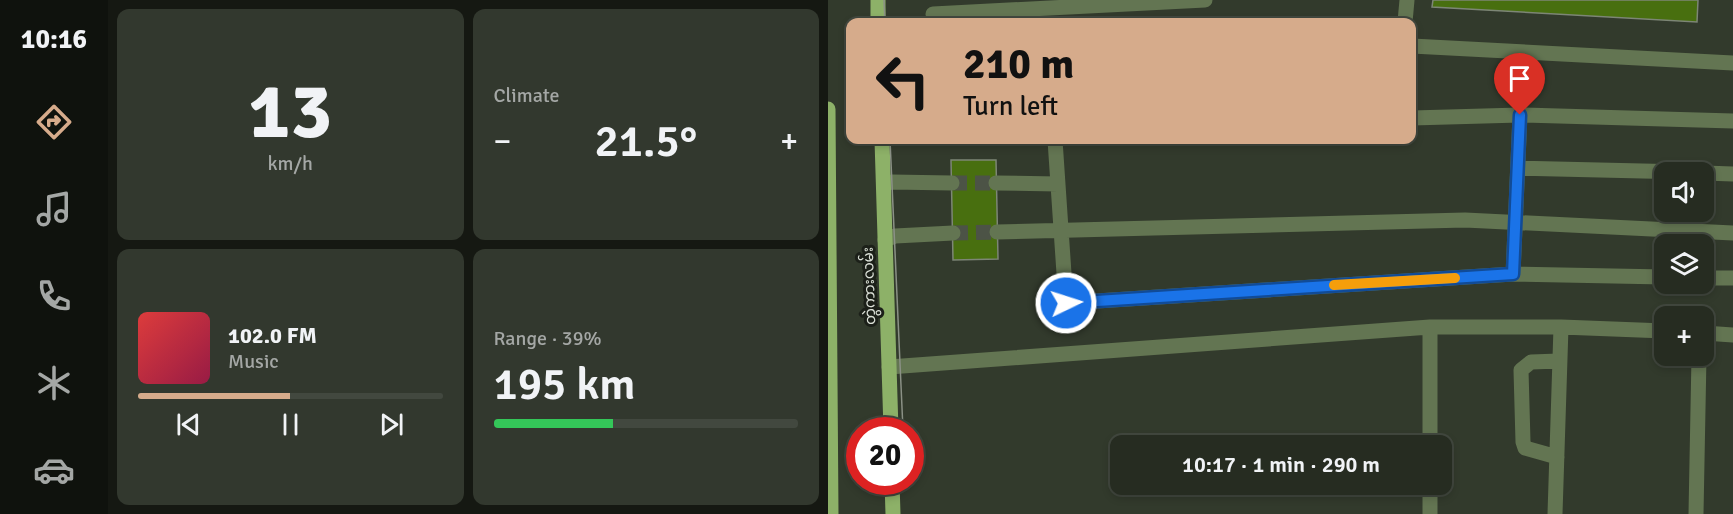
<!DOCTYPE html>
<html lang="en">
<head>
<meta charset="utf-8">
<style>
  body { margin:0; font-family:Signika,"Noto Sans Myanmar",sans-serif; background:#32382e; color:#f1f3f6; height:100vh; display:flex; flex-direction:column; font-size:22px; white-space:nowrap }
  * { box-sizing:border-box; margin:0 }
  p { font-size:20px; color:#a4a7a5 }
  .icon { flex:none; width:33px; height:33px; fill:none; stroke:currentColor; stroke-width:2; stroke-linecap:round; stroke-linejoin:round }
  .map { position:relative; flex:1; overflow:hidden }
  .sheet { display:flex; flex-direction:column; gap:9px; padding:9px; background:#151812; width:720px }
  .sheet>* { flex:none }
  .banner { position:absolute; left:18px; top:18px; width:570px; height:126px; border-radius:12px; box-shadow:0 3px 9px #0003,0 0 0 2px #42483f; background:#d6ab8b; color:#111; overflow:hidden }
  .tools { position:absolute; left:826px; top:162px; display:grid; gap:12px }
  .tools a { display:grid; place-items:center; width:60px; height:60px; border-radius:12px; background:#262c21; box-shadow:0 3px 9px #0003,0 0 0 2px #42483f; font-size:30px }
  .speed { position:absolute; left:18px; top:417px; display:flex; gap:12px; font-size:30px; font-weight:700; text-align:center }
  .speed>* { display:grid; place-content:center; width:78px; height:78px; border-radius:50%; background:#262c21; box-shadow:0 3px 9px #0003,0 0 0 2px #42483f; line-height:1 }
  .speed .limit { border:9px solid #d22; background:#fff; color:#111 }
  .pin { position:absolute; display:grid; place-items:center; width:51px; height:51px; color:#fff; margin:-62px -26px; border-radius:50% 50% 50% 0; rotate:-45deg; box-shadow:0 0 6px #0007 }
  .pin .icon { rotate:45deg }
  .me { position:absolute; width:66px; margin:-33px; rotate:86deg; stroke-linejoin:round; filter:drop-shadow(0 0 4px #0008) }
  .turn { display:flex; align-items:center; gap:21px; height:126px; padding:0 18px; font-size:27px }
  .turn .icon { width:78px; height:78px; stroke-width:2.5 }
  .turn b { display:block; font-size:42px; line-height:51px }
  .big { font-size:45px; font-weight:600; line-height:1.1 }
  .sheet .tile { flex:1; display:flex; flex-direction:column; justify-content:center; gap:9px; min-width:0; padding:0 21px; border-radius:12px; background:#32382e }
  .sheet .dial { align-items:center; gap:0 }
  .dial b { font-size:78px; line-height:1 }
  .song { display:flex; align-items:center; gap:18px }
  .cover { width:72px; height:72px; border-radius:9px; background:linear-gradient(135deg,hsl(0 70% 55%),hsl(340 70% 35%)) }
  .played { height:6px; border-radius:3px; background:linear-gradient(90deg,#d6ab8b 50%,#42483f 50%) }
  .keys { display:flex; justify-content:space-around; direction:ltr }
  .heat { display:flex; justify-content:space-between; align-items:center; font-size:33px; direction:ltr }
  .charge { height:9px; border-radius:4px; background:linear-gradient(90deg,#34c759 39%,#42483f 0) }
  .sheet .tiles { flex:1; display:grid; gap:9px; grid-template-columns:repeat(2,1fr) }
  .trip { position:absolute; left:282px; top:435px; width:342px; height:60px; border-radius:12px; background:#262c21; box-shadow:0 3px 9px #0003,0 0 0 2px #42483f; font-weight:600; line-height:60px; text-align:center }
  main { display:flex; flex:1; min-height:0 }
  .tab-bar { display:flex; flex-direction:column; width:108px; justify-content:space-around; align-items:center; background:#0f120d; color:#a4a7a5 }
  .tab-bar .icon { width:42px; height:42px }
  .tab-bar .selected { color:#d6ab8b }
  .tab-bar b { font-size:27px; color:#f1f3f6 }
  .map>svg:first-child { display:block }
</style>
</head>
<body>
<main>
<nav class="tab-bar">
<b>10:16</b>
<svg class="icon selected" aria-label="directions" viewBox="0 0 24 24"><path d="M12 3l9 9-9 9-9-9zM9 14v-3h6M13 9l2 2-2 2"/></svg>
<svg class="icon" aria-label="music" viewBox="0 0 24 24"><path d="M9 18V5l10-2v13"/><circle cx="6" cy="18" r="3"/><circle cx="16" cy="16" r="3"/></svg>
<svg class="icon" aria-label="phone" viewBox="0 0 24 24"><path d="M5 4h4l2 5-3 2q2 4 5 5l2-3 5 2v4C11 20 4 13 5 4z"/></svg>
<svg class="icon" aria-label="climate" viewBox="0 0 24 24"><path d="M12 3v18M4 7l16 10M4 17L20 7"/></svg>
<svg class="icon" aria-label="car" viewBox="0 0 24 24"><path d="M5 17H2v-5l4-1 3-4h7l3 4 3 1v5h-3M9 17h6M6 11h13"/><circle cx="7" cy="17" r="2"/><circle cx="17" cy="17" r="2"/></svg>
</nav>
<section class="sheet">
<div class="tiles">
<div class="tile dial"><b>13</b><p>km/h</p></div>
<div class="tile"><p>Climate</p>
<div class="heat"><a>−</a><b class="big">21.5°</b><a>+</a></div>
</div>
<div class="tile">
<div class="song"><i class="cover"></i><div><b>102.0 FM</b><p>Music</p></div></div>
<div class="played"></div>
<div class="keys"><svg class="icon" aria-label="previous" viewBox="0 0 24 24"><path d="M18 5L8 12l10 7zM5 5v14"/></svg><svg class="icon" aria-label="pause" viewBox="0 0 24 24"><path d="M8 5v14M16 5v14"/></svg><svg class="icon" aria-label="next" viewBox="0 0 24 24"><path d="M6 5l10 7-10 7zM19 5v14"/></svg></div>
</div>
<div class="tile"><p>Range · 39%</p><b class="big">195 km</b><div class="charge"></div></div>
</div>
</section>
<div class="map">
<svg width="905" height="514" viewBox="0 0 905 514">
  <rect width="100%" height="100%" fill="#323a2c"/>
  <!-- building -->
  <path fill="#486f0f" stroke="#7d8676" stroke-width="1.5" d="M 605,0 L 870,0 L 869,22 L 604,7 Z
    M 123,160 L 168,160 L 170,259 L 125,260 Z"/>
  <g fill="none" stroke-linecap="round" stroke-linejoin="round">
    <!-- minor-tunnel -->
    <path stroke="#4c5346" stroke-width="15" stroke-dasharray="15 8" stroke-linecap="butt" d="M 124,183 L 168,183
      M 125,233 L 169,232"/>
    <!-- minor -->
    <path stroke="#637552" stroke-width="15" d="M 105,14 L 377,0
      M 577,22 L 579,0
      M 584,46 L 905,63
      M 584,118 L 692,115 L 905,121
      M 227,140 L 238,303 L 685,274 L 837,277
      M 690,168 L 858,172
      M 876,173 L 905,174
      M 168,183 L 230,184
      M 56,184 L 64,182 L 124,183
      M 169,232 L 637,220 L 905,233
      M 57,240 L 67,236 L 125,233
      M 685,274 L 692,115
      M 876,278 L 905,278
      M 602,327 L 602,446
      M 876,333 L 905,335
      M 61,367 L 602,327 L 733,327 L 837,331
      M 729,457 L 697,448 L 695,442 L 693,370 L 703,362 L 731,361
      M 602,484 L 602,514
      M 727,514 L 733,327
      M 868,514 L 871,356"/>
    <!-- major -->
    <path stroke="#8db168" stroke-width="15" d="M 50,0 L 50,22
      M 0,109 L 3,514
      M 54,140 L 63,430
      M 64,482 L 65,514"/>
    <!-- tram -->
    <path stroke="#8b9186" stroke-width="1.5" d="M 56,0 L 57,22
      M 62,140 L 75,430"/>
  </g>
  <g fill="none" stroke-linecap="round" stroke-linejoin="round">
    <defs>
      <path id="route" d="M 238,303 L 685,274 L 692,115"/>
    </defs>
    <!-- route casing -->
    <use href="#route" stroke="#114b97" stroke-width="15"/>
    <!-- route -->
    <use href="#route" stroke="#1a73e8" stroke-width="10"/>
    <!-- slow -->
    <path stroke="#f59e0b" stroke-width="10" d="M 506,285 L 627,278"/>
  </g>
  <g text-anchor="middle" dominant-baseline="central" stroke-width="6" stroke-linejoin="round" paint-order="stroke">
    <!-- street labels -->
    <g font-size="15" fill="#dce1d8" stroke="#1c2019">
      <text transform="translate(41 286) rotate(-92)">တွဲကားလမ်း</text>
    </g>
  </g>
</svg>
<div class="tools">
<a><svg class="icon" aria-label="sound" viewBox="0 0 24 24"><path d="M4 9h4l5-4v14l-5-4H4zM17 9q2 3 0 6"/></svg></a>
<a><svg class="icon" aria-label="layers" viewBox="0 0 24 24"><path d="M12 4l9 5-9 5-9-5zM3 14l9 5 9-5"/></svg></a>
<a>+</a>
</div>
<div class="speed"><div class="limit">20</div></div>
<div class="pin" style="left:692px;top:115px;background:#d93025"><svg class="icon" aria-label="arrive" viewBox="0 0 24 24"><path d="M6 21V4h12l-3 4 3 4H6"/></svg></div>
<svg class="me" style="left:238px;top:303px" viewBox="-20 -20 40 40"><circle r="17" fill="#1a73e8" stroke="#fff" stroke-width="3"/><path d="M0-11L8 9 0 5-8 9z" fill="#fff"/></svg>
<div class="trip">10:17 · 1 min · 290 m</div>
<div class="banner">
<div class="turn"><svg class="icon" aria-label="left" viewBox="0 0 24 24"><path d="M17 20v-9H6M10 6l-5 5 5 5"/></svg><div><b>210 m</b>Turn left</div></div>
</div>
</div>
</main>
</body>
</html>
